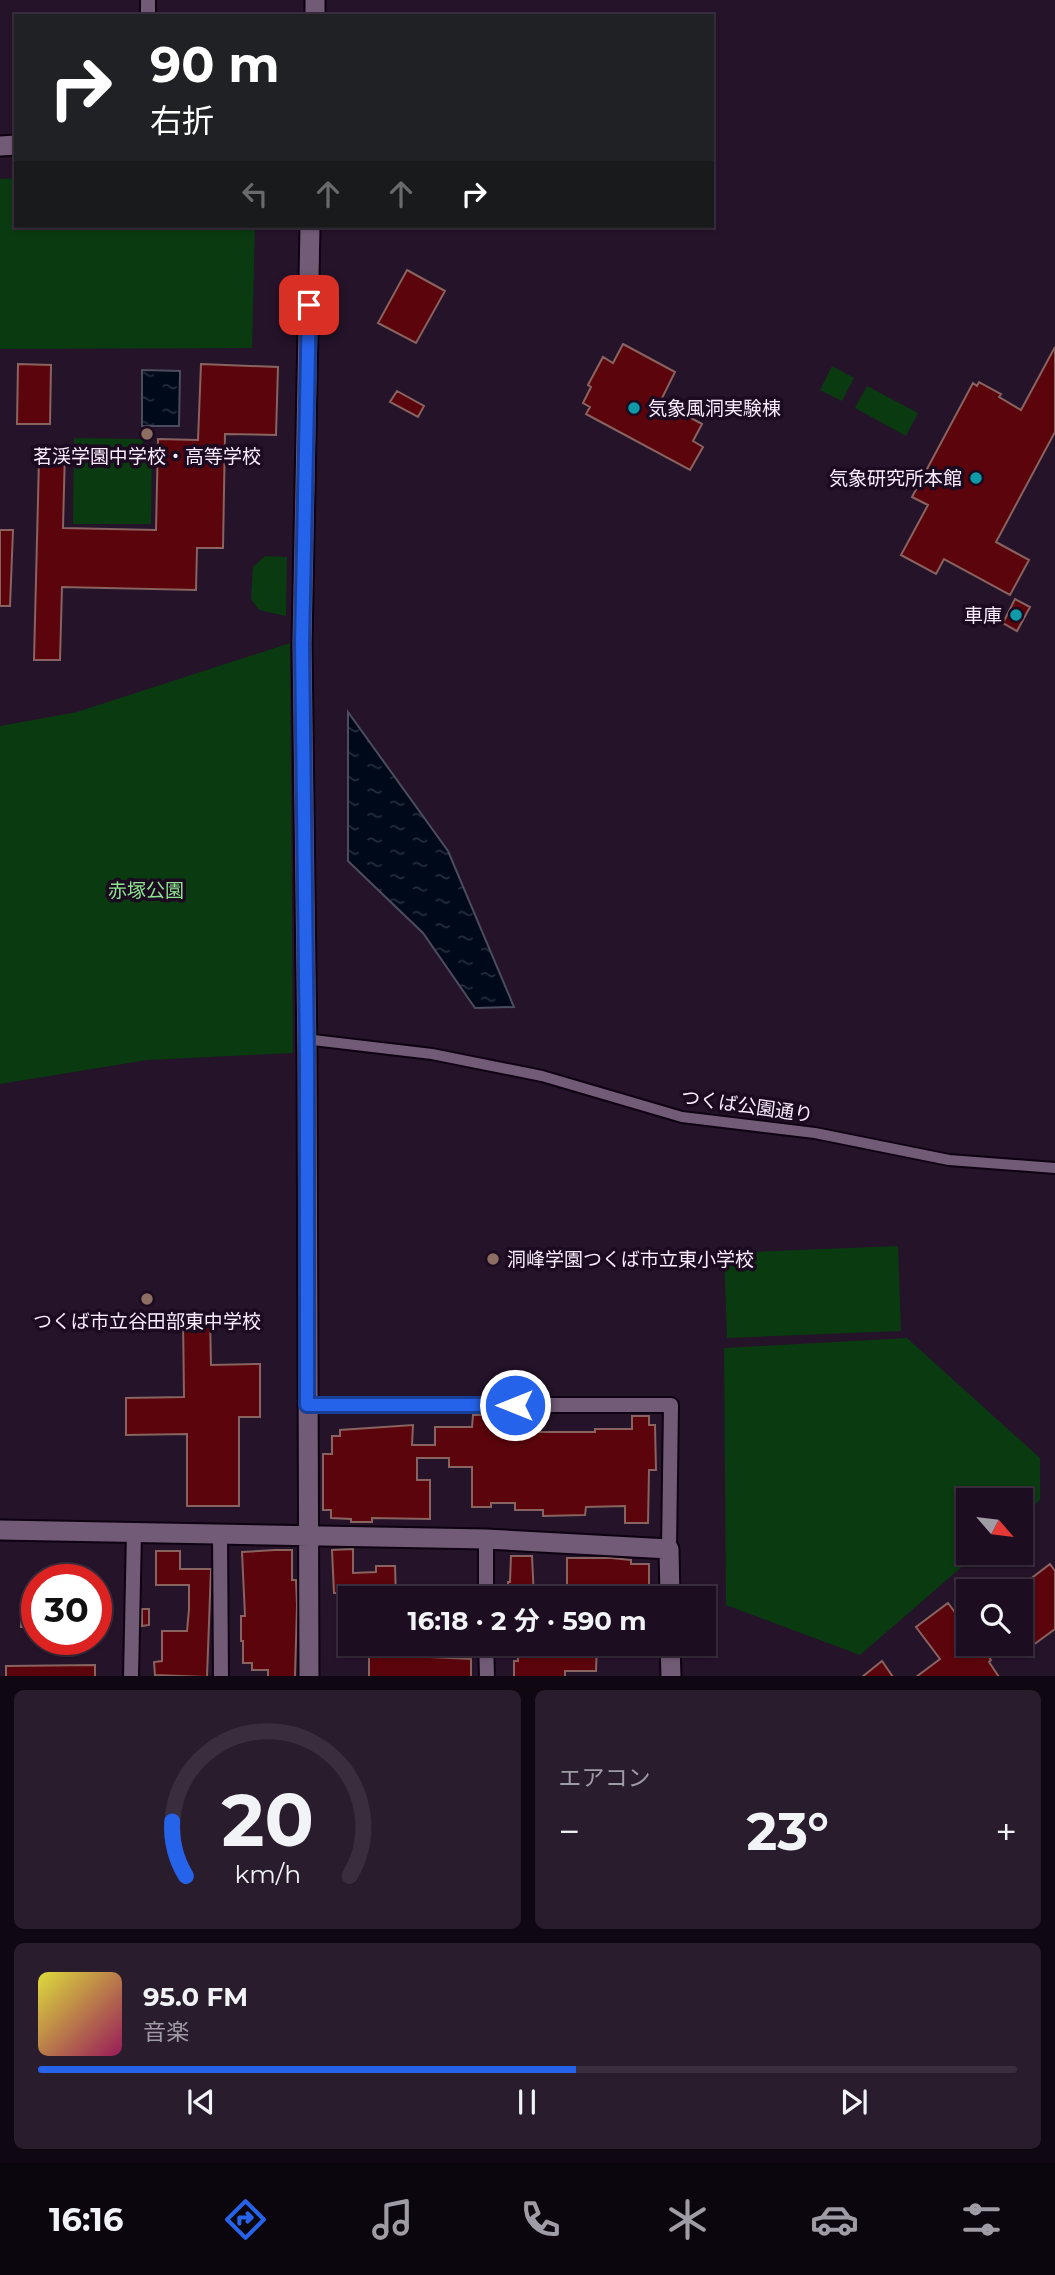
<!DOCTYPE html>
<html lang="ja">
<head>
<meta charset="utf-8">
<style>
  body { margin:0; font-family:Montserrat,"Noto Sans JP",sans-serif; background:#291c2d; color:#f1f3f6; height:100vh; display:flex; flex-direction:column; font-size:26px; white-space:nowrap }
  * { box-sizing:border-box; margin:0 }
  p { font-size:23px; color:#a09ca5 }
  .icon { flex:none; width:38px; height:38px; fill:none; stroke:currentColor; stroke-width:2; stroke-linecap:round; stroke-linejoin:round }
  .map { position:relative; height:1676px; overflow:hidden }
  .details { display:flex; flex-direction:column; gap:14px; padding:14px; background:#0f0812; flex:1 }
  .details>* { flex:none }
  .hud { position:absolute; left:14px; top:14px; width:700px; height:214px; border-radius:0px; box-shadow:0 2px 5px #0004,0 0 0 2px #3a2e3e; background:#202124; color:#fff; overflow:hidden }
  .needle { width:46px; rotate:118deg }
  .tools { position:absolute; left:956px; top:1488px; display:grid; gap:14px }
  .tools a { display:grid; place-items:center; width:77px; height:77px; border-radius:0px; background:#1c0e20; box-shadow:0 2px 5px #0004,0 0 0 2px #3a2e3e; font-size:35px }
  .speed { position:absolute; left:21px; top:1564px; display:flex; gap:14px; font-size:35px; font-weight:700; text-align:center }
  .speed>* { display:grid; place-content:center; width:91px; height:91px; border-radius:50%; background:#1c0e20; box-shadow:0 2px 5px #0004,0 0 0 2px #3a2e3e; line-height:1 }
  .speed .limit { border:10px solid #d22; background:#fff; color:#111 }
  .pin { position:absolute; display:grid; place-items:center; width:60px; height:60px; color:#fff; margin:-30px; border-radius:14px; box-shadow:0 4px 10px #0006 }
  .me { position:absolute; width:77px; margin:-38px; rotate:270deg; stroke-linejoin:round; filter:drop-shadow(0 0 5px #0008) }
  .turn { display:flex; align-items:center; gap:24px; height:147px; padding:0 21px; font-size:32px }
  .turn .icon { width:91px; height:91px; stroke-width:2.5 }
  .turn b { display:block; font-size:49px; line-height:60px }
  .lanes { display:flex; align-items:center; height:66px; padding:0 21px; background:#0003; justify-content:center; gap:35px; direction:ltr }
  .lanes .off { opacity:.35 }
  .big { font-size:52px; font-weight:700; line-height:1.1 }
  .details .widget { flex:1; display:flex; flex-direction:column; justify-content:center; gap:10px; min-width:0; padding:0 24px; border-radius:10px; background:#291c2d }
  .details .dial { align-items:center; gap:0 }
  .dial svg { height:182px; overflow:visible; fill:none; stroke:#3a2e3e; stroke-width:7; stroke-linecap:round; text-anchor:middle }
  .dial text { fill:#f1f3f6; stroke:none }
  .song { display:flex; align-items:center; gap:21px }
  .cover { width:84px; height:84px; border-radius:10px; background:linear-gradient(135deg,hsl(60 70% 55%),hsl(330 70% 35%)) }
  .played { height:7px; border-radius:4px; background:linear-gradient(90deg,#2563eb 55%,#3a2e3e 55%) }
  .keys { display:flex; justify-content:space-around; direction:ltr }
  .heat { display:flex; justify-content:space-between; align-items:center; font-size:38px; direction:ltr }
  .details .tiles { flex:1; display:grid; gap:14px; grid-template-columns:1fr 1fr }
  .widget:last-child { grid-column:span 2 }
  .trip { position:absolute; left:338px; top:1586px; width:378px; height:70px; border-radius:0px; background:#1c0e20; box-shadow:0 2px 5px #0004,0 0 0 2px #3a2e3e; font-weight:700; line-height:70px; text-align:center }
  .dock { display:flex; height:112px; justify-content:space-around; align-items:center; background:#0b060d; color:#a09ca5 }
  .dock .icon { width:49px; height:49px }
  .dock .active { color:#2563eb }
  .dock b { font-size:32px; color:#f1f3f6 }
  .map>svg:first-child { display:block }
</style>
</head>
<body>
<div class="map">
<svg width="1055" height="1677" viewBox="0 0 1055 1677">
  <defs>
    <pattern id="water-ripples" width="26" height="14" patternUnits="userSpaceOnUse" patternTransform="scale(1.75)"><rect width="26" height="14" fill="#00091a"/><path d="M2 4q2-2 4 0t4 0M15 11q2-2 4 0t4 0" fill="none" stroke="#262d3c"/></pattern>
  </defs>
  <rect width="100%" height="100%" fill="#25132a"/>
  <!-- green -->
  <path fill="#0a3a10" d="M 16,178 L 16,226 L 255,226 L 252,348 L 0,349 L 0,179 Z
    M 832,366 L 854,378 L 842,401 L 820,390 Z
    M 867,386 L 918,413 L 906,436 L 855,408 Z
    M 74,438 L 143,439 L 143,456 L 152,456 L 151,524 L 73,524 Z
    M 265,556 L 287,557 L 286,616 L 259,610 L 251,599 L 253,567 Z
    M 290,643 L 293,1053 L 147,1060 L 0,1084 L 0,726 L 77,712 Z
    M 898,1246 L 901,1331 L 727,1338 L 724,1253 Z
    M 907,1338 L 1040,1458 L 1040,1500 L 1020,1517 L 1020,1500 L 968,1500 L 968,1552 L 979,1552 L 860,1655 L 726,1605 L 724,1348 Z"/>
  <!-- water -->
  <path fill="url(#water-ripples)" stroke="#4b4d5e" stroke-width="2" d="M 142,370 L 180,371 L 179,426 L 142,426 Z
    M 348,712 L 448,851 L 514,1007 L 475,1008 L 423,933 L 348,861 Z"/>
  <!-- building -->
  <path fill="#5c040b" stroke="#88635f" stroke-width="2" d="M 407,270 L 445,291 L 416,343 L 378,323 Z
    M 623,344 L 675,372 L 662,398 L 681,409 L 680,412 L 702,424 L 693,441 L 703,447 L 690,470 L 586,414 L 590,407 L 583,403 L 591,387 L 588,385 L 603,357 L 613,363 Z
    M 1055,347 L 1055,432 L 996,542 L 1029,560 L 1010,595 L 944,559 L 936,574 L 901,555 L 928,505 L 912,497 L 973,383 L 977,386 L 979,382 L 1001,394 L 999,397 L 1021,410 Z
    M 18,364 L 51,365 L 50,424 L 17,424 Z
    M 201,364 L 278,367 L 276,435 L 225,434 L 223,548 L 197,548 L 196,590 L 62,587 L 60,660 L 34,660 L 39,459 L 47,459 L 47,449 L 65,449 L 63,528 L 156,530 L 158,439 L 198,440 Z
    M 397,391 L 424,406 L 418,417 L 390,402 Z
    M 0,530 L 13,530 L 10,606 L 0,606 Z
    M 1015,599 L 1030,607 L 1017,631 L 1003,623 Z
    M 183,1317 L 210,1317 L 211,1365 L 260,1364 L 260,1417 L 239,1417 L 239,1506 L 187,1506 L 187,1434 L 126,1435 L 126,1398 L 184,1397 Z
    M 473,1415 L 497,1415 L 497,1423 L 522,1423 L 522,1432 L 595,1432 L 595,1429 L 632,1429 L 632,1416 L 649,1416 L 649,1425 L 655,1425 L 656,1470 L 649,1470 L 648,1523 L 625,1523 L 625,1506 L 586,1507 L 585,1515 L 543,1516 L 543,1510 L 515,1510 L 515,1503 L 491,1503 L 491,1507 L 472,1507 L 472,1467 L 449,1467 L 449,1458 L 417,1458 L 417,1480 L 430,1480 L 430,1519 L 372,1518 L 372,1522 L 351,1522 L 351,1519 L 331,1518 L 331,1510 L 323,1510 L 323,1454 L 332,1454 L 332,1436 L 340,1436 L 340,1430 L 413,1425 L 412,1445 L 435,1445 L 435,1427 L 472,1427 Z
    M 353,1549 L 353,1573 L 376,1572 L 376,1566 L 395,1566 L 396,1598 L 340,1598 L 340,1593 L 334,1593 L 332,1550 Z
    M 275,1550 L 292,1550 L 292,1580 L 296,1580 L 297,1605 L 295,1677 L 268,1677 L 268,1670 L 252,1670 L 252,1663 L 243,1663 L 243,1641 L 241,1641 L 241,1616 L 245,1616 L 242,1552 Z
    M 156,1551 L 180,1551 L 180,1569 L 211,1569 L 207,1677 L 155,1675 L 154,1662 L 162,1661 L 162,1631 L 187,1631 L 189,1609 L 189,1585 L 156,1585 Z
    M 511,1556 L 532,1556 L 534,1598 L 508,1595 L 508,1582 L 510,1582 Z
    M 567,1558 L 611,1558 L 631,1560 L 631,1564 L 649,1564 L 649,1589 L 615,1590 L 615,1598 L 600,1598 L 600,1592 L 567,1591 Z
    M 1050,1564 L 1055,1571 L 1055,1629 L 1029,1648 L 1020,1637 L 1020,1587 Z
    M 37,1598 L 37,1627 L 21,1627 L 23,1599 Z
    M 948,1603 L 968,1630 L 968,1643 L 978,1643 L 991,1660 L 989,1662 L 999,1677 L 916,1677 L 940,1659 L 916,1627 Z
    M 142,1609 L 149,1609 L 149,1625 L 142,1626 Z
    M 338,1632 L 350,1632 L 350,1651 L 338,1651 Z
    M 369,1643 L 429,1643 L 430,1657 L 471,1659 L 471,1677 L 369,1677 Z
    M 518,1643 L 533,1643 L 533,1647 L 558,1647 L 558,1643 L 597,1643 L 596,1671 L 565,1671 L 565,1677 L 514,1677 L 514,1661 L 518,1661 Z
    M 882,1661 L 893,1677 L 862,1677 Z
    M 95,1665 L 95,1677 L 6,1677 L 6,1666 Z"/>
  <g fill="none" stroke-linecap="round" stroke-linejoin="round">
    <defs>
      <path id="pedestrian" d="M 313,1040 L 432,1054 L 542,1076 L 682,1117 L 815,1133 L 949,1160 L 1055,1168"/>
      <path id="minor" d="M 148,0 L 148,16
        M 307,1405 L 671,1405 L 669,1549
        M 220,1533 L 221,1677
        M 486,1539 L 486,1598
        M 486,1643 L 487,1677
        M 131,1677 L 134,1531"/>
      <path id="tertiary" d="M 315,16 L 315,0
        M 0,146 L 16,145
        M 0,1530 L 486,1539 L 669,1549 L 670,1598
        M 670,1643 L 671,1677
        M 309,1677 L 307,1057 L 302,643 L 310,226"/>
    </defs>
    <!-- pedestrian casing -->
    <use href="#pedestrian" stroke="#0e0112" stroke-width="14"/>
    <!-- minor casing -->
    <use href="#minor" stroke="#0e0112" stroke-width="18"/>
    <!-- tertiary casing -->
    <use href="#tertiary" stroke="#0e0112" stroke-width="23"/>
    <!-- pedestrian -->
    <use href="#pedestrian" stroke="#715b76" stroke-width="10"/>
    <!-- minor -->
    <use href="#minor" stroke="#715b76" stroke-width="14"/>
    <!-- tertiary -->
    <use href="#tertiary" stroke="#715b76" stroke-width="19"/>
  </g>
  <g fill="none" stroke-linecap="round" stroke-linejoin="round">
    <defs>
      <path id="route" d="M 309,305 L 302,643 L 307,1057 L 307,1405 L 515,1405"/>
    </defs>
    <!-- route casing -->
    <use href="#route" stroke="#184099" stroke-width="18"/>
    <!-- route -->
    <use href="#route" stroke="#2563eb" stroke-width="12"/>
  </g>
  <!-- markers -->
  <g fill="#0f9aa8" stroke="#1c0a20" stroke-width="2.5">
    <circle cx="634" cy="408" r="7"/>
    <circle cx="976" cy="478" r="7"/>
    <circle cx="1016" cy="615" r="7"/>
  </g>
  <g fill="#8d6e63" stroke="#1c0a20" stroke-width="2.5">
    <circle cx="147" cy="434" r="7"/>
    <circle cx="493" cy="1259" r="7"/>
    <circle cx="147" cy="1299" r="7"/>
  </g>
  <g text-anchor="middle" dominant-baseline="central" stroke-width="7" stroke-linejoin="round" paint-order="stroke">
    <!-- poi labels -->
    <g font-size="19" fill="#f9ecfc" stroke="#1c0a20" text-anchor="start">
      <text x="648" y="408">気象風洞実験棟</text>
      <text x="147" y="456" text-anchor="middle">茗渓学園中学校・高等学校</text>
      <text x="962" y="478" text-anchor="end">気象研究所本館</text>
      <text x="1002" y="615" text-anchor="end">車庫</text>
      <text x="507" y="1259">洞峰学園つくば市立東小学校</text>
      <text x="147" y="1321" text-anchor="middle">つくば市立谷田部東中学校</text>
    </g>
    <!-- park labels -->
    <g font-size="19" fill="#8ce68f" stroke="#1c0a20">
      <text x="146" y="890">赤塚公園</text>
    </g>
    <!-- street labels -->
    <g font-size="19" fill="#f9ecfc" stroke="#1c0a20">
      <text transform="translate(747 1106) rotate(8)">つくば公園通り</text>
    </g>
  </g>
</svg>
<div class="tools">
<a><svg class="needle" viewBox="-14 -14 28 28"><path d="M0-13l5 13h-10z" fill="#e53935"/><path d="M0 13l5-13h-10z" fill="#a09ca5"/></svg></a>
<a><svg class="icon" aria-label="search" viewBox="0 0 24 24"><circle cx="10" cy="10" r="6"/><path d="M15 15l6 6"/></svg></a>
</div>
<div class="speed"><div class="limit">30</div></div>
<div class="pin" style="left:309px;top:305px;background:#d93025"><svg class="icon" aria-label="arrive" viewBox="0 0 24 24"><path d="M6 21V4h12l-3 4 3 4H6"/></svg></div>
<svg class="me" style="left:515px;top:1405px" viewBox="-20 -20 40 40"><circle r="17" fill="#2563eb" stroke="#fff" stroke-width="3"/><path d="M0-11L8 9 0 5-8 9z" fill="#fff"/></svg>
<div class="trip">16:18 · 2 分 · 590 m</div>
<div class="hud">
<div class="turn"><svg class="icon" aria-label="right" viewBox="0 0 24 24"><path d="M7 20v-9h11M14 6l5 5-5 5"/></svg><div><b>90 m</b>右折</div></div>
<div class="lanes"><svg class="icon off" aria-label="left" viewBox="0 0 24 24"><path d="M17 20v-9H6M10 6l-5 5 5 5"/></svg><svg class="icon off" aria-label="ahead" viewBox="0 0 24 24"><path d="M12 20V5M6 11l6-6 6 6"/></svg><svg class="icon off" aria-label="ahead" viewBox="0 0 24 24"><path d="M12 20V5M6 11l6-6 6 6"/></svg><svg class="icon" aria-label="right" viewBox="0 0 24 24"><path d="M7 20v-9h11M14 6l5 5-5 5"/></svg></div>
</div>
</div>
<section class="details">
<div class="tiles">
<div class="widget dial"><svg viewBox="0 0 100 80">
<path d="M14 69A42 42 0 1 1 86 69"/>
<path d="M14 69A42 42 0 0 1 8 45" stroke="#2563eb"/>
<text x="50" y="56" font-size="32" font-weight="700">20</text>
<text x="50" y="72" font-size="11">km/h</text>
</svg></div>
<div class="widget"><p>エアコン</p>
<div class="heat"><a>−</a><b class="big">23°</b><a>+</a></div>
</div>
<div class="widget">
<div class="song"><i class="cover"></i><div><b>95.0 FM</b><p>音楽</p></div></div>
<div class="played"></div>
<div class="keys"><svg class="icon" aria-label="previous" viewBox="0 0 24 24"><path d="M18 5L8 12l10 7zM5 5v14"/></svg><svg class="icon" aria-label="pause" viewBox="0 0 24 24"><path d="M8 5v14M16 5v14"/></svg><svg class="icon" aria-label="next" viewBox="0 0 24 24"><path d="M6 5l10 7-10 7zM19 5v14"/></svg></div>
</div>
</div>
</section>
<nav class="dock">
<b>16:16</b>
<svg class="icon active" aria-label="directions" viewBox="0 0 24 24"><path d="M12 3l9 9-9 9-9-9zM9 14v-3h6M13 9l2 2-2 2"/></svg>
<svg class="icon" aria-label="music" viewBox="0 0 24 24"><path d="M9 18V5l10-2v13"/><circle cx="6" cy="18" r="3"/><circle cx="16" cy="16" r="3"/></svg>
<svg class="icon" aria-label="phone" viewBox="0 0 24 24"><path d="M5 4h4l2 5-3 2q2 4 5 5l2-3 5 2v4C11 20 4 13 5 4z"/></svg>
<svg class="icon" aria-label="climate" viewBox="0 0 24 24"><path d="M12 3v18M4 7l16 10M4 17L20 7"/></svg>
<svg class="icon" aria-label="car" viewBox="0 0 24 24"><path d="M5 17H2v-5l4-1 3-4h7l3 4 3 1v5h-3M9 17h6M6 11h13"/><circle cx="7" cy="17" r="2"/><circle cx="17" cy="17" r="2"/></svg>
<svg class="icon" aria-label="filters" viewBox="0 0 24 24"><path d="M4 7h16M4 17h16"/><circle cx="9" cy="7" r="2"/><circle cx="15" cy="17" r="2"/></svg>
</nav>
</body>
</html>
